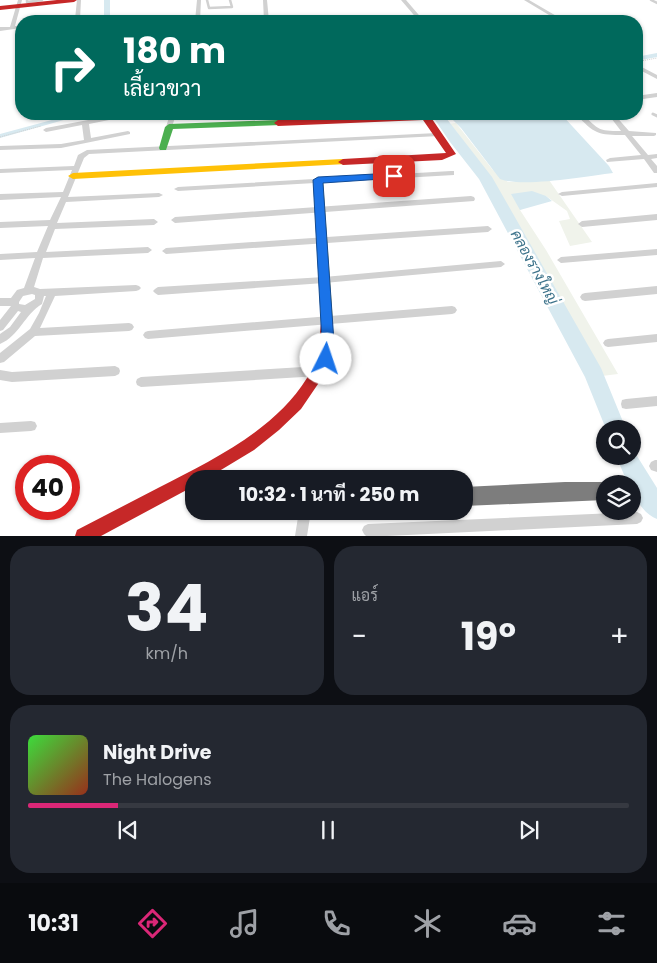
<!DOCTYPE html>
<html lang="th">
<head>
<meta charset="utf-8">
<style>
  body { margin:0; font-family:Poppins,Sarabun,sans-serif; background:#242831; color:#f1f3f6; height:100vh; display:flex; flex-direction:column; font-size:19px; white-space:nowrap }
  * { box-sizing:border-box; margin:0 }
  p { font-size:16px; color:#9ea1a6 }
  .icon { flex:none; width:28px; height:28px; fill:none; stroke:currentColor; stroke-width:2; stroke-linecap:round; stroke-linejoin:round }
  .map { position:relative; height:536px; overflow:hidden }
  .panel { display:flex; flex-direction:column; gap:10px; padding:10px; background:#0d0f14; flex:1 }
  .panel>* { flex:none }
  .hud { position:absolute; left:15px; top:15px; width:628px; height:105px; border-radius:20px; box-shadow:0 1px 4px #0004; background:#00695c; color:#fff; overflow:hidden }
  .tools { position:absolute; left:596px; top:420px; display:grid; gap:10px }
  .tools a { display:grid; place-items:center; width:45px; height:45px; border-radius:50%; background:#171b24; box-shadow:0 1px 4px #0004; font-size:25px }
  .speed { position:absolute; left:15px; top:455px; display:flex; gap:10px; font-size:25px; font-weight:700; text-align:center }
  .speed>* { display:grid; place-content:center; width:65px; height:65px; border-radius:50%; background:#171b24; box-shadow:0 1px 4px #0004; line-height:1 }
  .speed .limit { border:8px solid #d22; background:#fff; color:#111 }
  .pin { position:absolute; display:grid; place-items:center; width:42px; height:42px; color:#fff; margin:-21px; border-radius:10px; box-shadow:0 2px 8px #0006 }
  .me { position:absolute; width:55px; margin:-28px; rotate:4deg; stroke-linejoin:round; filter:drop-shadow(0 0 4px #0008) }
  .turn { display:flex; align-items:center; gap:18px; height:105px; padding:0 25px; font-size:22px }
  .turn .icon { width:65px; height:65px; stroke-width:2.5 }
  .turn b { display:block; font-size:35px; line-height:42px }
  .big { font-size:38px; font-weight:700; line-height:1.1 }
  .panel .widget { flex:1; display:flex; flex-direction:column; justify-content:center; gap:8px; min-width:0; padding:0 18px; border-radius:20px; background:#242831 }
  .panel .dial { align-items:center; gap:0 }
  .dial b { font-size:65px; line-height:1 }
  .song { display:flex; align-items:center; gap:15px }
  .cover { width:60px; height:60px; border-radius:8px; background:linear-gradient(135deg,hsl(120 70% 55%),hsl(10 70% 35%)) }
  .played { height:5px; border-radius:2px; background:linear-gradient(90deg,#db2777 15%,#363941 15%) }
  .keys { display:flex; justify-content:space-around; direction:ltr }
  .heat { display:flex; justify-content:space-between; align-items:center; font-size:28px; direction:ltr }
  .panel .tiles { flex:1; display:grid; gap:10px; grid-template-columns:1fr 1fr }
  .widget:last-child { grid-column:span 2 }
  .trip { position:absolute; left:185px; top:470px; width:288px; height:50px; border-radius:20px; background:#171b24; box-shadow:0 1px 4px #0004; font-weight:700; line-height:50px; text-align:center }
  .menu { display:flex; height:80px; justify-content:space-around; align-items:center; background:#090b0e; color:#9ea1a6 }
  .menu .icon { width:35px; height:35px }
  .menu .on { color:#db2777 }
  .menu b { font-size:22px; color:#f1f3f6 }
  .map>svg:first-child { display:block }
</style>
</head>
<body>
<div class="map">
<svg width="657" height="536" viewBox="0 0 657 536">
  <rect width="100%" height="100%" fill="#fff"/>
  <!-- green -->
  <path fill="#f0f3eb" d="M 456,123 L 492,169 L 508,182 L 549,180 L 592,242 L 570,246 L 559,221 L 570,219 L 567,211 L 546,196 L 520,210 L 546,250 L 618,374 L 602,376 L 509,209 L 456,131 L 447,124 Z"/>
  <!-- water -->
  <path fill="#d7e9f0" d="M 450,114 L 561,114 L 609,166 L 613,173 C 586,176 523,188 500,179 L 461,128 L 450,117 Z
    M 532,191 L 546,196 L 552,201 L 520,210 L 511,194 Z"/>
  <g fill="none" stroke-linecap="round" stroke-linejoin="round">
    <!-- canal -->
    <path fill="#d7e9f0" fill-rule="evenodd" d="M 104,0 L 110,0 L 110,21 L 104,21 Z
      M 657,53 L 657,57 L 636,61 L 636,57 Z
      M 74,114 L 85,114 L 0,138 L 0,134 Z"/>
    <!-- river -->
    <path fill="#d7e9f0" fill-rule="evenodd" d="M 431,114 L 443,114 L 492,177 L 601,368 L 626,429 L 606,429 L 585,377 L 479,179 L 450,142 Z
      M 632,448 L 657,488 L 657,519 C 645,515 632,497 632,484 L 628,484 L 616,456 L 632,456 Z"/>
  </g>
  <!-- building -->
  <path fill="#7d7d7d" d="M 565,482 L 605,482 L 605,500 L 464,506 L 464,487 Z"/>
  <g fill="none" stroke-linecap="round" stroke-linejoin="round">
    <!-- path -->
    <path stroke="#d1d1d1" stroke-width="1" stroke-dasharray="1 1" stroke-linecap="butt" d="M 641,61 L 657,58
      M 0,137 L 41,126"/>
    <!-- lane-far1 -->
    <path stroke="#d1d1d1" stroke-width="2.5" d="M 27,0 L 27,2 L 42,0
      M 207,0 L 209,8 L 232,7 L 230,0
      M 651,0 L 657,3"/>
    <!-- lane -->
    <path stroke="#d1d1d1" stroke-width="3" d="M 653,114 L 657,116"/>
    <!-- street -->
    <path fill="#d1d1d1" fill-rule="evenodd" d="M 18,0 L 22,0 L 15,26 L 21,26 L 21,28 L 0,31 L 0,27 L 10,27 Z
      M 77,0 L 81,0 L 80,19 L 98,18 L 100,19 L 100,20 L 71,21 L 75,19 Z
      M 197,0 L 201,0 L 200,21 L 195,21 Z
      M 263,0 L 267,0 L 269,21 L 264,21 Z
      M 401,0 L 406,0 L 424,21 L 419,21 Z
      M 524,0 L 529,0 L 565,21 L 559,21 Z
      M 636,64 L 657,75 L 657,79 L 636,68 Z
      M 657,93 L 657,97 L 636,100 L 636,96 Z
      M 120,114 L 132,114 L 129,116 L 89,124 L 91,138 L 128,131 L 130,132 L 130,134 L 61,148 L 0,150 L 0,146 L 61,144 L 84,140 L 82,125 L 46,132 L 43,130 L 46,128 Z
      M 170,114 L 176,114 L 172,127 L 169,129 L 166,127 Z
      M 576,114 L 582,114 C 600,130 597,131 621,131 L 608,114 L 614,114 L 629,131 L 656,133 L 656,135 L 654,136 L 632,136 L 648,155 L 657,154 L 657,158 L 651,159 L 657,166 L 657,173 L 654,173 L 644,159 L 607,162 L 606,160 L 610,158 L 641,155 L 625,135 C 598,135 594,134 576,114 Z
      M 437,133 L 439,134 L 439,136 L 89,154 L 84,158 L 68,197 L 159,193 L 163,195 L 159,197 L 66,202 L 57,223 L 154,219 L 158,222 L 154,225 L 55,229 L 46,252 L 148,247 L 152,250 L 148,253 L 43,258 L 34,287 L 40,289 L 136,285 L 139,286 L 141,288 L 139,290 L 136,291 L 55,296 L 40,328 L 129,323 L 132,324 L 134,327 L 132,330 L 129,331 L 35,336 L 4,362 L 0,363 L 0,353 L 30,329 L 39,313 L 46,296 L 44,296 L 42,304 C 25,314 19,336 0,344 L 0,334 L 10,327 L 21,312 L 18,311 L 3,330 L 0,331 L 0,320 L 11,306 L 0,306 L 0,298 L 11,298 L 17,290 L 24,288 L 35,258 L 0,260 L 0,254 L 37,252 L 48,226 L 0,228 L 0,222 L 50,220 L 61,197 L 0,200 L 0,194 L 63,192 L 72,170 L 0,173 L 0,169 L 74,166 L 78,155 L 87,150 ZM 32,294 L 35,295 L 35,299 L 25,305 L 19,304 L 19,302 L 23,296 Z
      M 451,171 L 454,171 L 454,175 L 178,191 L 174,189 L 178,187 Z
      M 657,183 L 657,187 L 562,196 L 558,194 L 562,192 Z
      M 471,196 L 474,197 L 475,199 L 474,201 L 175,223 L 171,220 L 175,217 Z
      M 657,214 L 657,220 L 582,227 L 578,224 L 582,221 Z
      M 488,226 L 492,229 L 488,232 L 166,254 L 162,251 L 166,248 Z
      M 657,249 L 657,255 L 561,263 L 557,260 L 561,257 Z
      M 501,261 L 505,264 L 501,267 L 324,283 L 158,295 L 155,293 L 153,291 L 155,289 L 158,287 L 324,277 Z
      M 657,286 L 657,294 L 585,301 L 582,300 L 580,297 L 582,294 L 585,293 Z
      M 452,306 L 455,307 L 457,310 L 455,313 L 452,314 L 148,339 L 145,338 L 143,335 L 145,332 L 148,331 Z
      M 657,334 L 657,342 L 608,347 L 605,346 L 603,343 L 605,340 L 608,339 Z
      M 115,366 L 119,368 L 120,371 L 119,374 L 115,376 L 12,382 L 0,380 L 0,370 L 12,372 Z
      M 319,366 L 323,368 L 324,371 L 323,374 L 319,376 L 141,387 L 137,385 L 136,382 L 137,379 L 141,377 Z
      M 657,396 L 657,406 L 626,409 L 622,408 L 621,404 L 622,400 L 626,399 Z
      M 31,421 L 35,422 L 37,426 L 35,430 L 31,431 L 0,433 L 0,423 Z
      M 655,460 L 657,460 L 657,472 L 651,470 L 649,466 L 651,462 Z
      M 299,511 L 311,511 L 307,536 L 295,536 Z
      M 637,512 L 641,514 L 643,518 L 641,522 L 637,524 L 387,536 L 366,536 L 364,534 L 362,530 L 364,526 L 368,524 Z"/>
    <!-- fast -->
    <path fill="#4caf50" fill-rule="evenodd" d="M 278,120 L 282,123 L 281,125 L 173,129 L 166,150 L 160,150 L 159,148 L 165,127 L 169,124 Z"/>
    <!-- slow -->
    <path fill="#ffc107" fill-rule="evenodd" d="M 343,159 L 348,162 L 346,164 L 73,179 L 68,176 L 73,173 Z
      M 318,177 L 323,180 L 333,323 L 331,327 L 327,328 L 323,327 L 321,323 L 313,180 Z"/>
    <!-- jam -->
    <path fill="#c62828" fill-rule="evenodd" d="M 57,0 L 77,0 L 74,2 L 0,10 L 0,6 Z
      M 424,115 L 430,116 L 456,154 L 442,160 L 343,165 L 338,162 L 343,159 L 446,153 L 423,120 L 278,126 L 274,123 L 278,120 Z
      M 327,318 L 331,319 L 333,323 L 331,353 L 318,384 L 301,409 L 279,430 L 254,450 L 206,479 L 194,479 L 194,486 L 101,536 L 75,536 L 77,530 C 104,516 131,502 158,488 C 212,460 274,431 307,378 C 318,361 319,342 321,323 L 323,319 Z"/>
  </g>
  <!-- route -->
  <path fill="#1a73e8" stroke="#114b97" d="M 394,173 L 397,174 L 397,178 L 323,183 L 334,342 L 330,363 L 326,365 L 321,363 L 319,359 L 322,342 L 313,180 L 318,177 Z"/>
  <g text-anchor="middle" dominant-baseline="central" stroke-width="5" stroke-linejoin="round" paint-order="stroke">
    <!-- water labels -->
    <g font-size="15" font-style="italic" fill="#3d738b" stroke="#fff">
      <text transform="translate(535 267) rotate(61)">คลองรางใหญ่</text>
    </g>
  </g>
</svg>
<div class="tools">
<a><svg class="icon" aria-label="search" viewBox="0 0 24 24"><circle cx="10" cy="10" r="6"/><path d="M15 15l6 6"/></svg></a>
<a><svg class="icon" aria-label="layers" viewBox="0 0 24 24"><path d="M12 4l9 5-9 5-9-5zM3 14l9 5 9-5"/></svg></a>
</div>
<div class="speed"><div class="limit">40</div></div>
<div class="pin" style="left:394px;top:176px;background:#d93025"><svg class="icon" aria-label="arrive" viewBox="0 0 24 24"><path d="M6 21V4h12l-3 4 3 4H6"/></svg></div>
<svg class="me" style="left:326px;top:359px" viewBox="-20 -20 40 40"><circle r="19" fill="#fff"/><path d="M0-13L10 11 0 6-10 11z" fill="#1a73e8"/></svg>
<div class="trip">10:32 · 1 นาที · 250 m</div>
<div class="hud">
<div class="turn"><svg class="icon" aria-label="right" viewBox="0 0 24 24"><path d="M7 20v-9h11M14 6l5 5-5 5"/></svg><div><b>180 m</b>เลี้ยวขวา</div></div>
</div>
</div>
<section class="panel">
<div class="tiles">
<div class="widget dial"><b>34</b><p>km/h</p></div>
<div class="widget"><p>แอร์</p>
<div class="heat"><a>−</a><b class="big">19°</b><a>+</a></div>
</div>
<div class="widget">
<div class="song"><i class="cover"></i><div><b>Night Drive</b><p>The Halogens</p></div></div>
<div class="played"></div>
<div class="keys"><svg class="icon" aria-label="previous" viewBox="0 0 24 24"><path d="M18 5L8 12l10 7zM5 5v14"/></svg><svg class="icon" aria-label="pause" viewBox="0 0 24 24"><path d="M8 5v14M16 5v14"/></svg><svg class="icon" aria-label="next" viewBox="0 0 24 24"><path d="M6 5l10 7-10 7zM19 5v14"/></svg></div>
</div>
</div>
</section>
<nav class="menu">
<b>10:31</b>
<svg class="icon on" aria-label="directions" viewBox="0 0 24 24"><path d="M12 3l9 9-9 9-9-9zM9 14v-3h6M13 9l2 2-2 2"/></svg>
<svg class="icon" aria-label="music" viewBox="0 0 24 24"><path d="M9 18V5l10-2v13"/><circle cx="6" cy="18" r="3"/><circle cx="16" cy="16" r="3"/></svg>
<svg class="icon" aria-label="phone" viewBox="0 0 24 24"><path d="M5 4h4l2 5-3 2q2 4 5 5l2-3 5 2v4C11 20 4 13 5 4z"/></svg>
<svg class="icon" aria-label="climate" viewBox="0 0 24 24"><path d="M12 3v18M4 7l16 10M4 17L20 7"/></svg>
<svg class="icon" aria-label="car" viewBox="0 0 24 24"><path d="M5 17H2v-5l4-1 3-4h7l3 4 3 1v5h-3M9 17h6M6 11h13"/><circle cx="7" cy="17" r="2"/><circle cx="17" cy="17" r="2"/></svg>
<svg class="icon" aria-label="filters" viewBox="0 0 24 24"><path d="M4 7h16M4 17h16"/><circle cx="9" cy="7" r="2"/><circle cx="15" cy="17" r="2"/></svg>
</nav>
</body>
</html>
